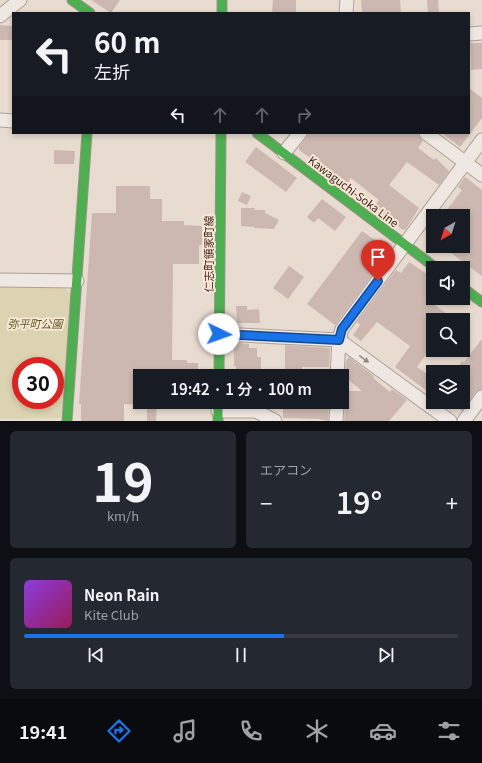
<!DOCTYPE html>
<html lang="ja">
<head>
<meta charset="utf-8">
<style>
  body { margin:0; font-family:Georgia,"Noto Sans JP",serif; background:#242831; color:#f1f3f6; height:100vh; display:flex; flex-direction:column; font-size:15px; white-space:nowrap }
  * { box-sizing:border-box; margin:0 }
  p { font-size:13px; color:#9ea1a6 }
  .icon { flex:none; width:22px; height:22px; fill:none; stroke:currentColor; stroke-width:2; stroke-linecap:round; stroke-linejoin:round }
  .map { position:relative; height:421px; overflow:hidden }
  .sheet { display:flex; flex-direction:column; gap:10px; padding:10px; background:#0d0f14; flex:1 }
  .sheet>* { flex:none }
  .top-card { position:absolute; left:12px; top:12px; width:458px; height:122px; border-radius:0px; box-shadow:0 2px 6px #0003; background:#171b24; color:#f1f3f6; overflow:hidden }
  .needle { width:26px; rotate:219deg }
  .controls { position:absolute; left:426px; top:209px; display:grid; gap:8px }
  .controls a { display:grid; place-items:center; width:44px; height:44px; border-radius:0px; background:#171b24; box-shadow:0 2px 6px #0003; font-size:20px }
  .speed { position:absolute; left:12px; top:357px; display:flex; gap:8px; font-size:20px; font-weight:700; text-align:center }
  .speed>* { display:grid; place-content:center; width:52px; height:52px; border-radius:50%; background:#171b24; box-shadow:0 2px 6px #0003; line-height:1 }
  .speed .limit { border:6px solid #d22; background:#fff; color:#111 }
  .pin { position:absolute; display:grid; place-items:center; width:34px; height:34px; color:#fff; margin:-41px -17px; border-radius:50% 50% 50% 0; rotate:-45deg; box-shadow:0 0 4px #0007 }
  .pin .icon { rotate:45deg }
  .me { position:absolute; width:44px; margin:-22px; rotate:93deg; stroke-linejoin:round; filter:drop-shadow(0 0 3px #0008) }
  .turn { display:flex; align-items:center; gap:14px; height:84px; padding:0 16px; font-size:18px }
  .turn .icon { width:52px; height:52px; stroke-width:2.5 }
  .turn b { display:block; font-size:28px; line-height:34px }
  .lanes { display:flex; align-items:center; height:38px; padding:0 16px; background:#0003; justify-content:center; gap:20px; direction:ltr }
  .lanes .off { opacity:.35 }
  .big { font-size:30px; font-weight:600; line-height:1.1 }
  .sheet .card { flex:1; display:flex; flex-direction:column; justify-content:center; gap:6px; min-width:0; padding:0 14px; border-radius:6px; background:#242831 }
  .sheet .dial { align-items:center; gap:0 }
  .dial b { font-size:52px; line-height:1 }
  .song { display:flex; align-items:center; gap:12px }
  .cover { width:48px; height:48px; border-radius:6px; background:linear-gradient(135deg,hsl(270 70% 55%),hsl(330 70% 35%)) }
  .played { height:4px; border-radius:2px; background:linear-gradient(90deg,#1a73e8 60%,#363941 60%) }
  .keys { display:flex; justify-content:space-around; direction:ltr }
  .heat { display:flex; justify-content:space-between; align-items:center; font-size:22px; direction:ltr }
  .sheet .tiles { flex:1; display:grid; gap:10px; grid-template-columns:1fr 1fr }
  .card:last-child { grid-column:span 2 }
  .trip { position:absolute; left:133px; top:369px; width:216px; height:40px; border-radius:0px; background:#171b24; box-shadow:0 2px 6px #0003; font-weight:600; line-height:40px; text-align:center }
  .tabs { display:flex; height:64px; justify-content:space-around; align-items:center; background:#090b0e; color:#9ea1a6 }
  .tabs .icon { width:28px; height:28px }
  .tabs .current { color:#1a73e8 }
  .tabs b { font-size:18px; color:#f1f3f6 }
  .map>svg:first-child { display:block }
</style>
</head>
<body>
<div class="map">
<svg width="482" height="421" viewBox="0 0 482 421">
  <rect width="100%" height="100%" fill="#e8dbd0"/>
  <!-- green -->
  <path fill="#dbd3b1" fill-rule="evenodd" d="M 0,287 L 64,287 L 72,295 L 61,418 L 0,419 ZM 21,366 L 55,366 L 55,400 L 21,400 Z"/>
  <!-- building -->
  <path fill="#ccb8b0" d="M 91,0 L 120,0 L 111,13 Z
    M 273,0 L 296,0 L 296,13 L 272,13 Z
    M 361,0 L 400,0 L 401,13 L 362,13 Z
    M 427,0 L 438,0 L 439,13 L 428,13 Z
    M 0,25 L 13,26 L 13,40 L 0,40 Z
    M 470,43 L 482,43 L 482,69 L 471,70 Z
    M 469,88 L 482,98 L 482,118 L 460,147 L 442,133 L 469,133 Z
    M 308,133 L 418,133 L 419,136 L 423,141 L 418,148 L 434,160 L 436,158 L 449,171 L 439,185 L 407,162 L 389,185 L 419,208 L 406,229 L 403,230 L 374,207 L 379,200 L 351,178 L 346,186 L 332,176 L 333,174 L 299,150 L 299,147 L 306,138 Z
    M 256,147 L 297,178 L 286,192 L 245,162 Z
    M 54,150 L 75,151 L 74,164 L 54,164 Z
    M 465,177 L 482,190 L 482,276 L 442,246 L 463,246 L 463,216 L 442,216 L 462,190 L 458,187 Z
    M 116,186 L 150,186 L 150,199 L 162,199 L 162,221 L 184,221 L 184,225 L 202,226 L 202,245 L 199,245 L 199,264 L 173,264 L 172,360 L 187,360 L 187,363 L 198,363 L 198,376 L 140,376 L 140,405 L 124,404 L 124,421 L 81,421 L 81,404 L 79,404 L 92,213 L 116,213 Z
    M 242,192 L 251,196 L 247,205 L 238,201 Z
    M 322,199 L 346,217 L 335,231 L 318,218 L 314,223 L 307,217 Z
    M 241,208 L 255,208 L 254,210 L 265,210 L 265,213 L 279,220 L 274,229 L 254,228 L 254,227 L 241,226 Z
    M 362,231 L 390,251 L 335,325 L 307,304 Z
    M 409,262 L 433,278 L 433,295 L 429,301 L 455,320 L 433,320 L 433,345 L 417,367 L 433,378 L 433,388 L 431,391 L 427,391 L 395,367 L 410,346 L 377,322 L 361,341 L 353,335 L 360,325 L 357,322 L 396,270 L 401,273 Z
    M 289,266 L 304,277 L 288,299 L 273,288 Z
    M 236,306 L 247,306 L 247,310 L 259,309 L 260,323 L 237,323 Z
    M 482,339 L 482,389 L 476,392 L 462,411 L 450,402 L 463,402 L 463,372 L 454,372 L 462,361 L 464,362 Z
    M 238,343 L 249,344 L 249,348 L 257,348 L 257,357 L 261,357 L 261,376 L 235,376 L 236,366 L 234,366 L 234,347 Z
    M 285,345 L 330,348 L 329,367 L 302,367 L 302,376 L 285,376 Z
    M 349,357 L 374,376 L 373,378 L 390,392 L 392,389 L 407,400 L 389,421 L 344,421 L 345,402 L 344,391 L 362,391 L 345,377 L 346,361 Z
    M 147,402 L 157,402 L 156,421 L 147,421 Z
    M 283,402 L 329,402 L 328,421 L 319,419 L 283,418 Z"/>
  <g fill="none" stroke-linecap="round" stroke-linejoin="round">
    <defs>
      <path id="street" d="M 346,13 L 347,0
        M 0,16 L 20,0
        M 469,34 L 482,33
        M 0,120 L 13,121
        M 426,133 L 482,175
        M 284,153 L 300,133
        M 0,280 L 77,281
        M 219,334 L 339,340 L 450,421
        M 337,376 L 339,340 L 342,329 L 482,140
        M 218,411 L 256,411 L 275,421
        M 336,421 L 337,402
        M 464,421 L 482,397"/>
      <path id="fast" d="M 72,0 L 90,13
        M 222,0 L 222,13
        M 257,133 L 436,268
        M 463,288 L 482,302
        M 219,376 L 221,133
        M 218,402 L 218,421
        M 67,421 L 87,133"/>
    </defs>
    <!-- street casing -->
    <use href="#street" stroke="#ada198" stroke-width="15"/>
    <!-- fast casing -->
    <use href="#fast" stroke="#9d9088" stroke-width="11"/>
    <!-- street -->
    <use href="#street" stroke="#efe8e2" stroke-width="13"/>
    <!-- fast -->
    <use href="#fast" stroke="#4caf50" stroke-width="9"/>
  </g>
  <!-- one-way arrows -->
  <defs><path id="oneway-solid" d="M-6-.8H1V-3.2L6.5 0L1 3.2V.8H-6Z"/></defs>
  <use fill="#968880" href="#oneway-solid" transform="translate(364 359) rotate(36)"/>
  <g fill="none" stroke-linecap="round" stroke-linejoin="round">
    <defs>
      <path id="route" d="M 219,334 L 339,340 L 342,329 L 378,281"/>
    </defs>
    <!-- route casing -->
    <use href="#route" stroke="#114b97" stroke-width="10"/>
    <!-- route -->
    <use href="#route" stroke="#1a73e8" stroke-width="7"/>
  </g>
  <g text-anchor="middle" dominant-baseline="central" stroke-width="4" stroke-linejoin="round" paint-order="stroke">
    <!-- street labels -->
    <g font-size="11" fill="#3e271e" stroke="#f8e7d6">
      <text transform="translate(354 191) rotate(37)">Kawaguchi-Soka Line</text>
      <text transform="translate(208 254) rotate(-90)">仁志町領家町線</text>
    </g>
    <!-- park labels -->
    <g font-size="11" font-style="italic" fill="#595c23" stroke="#f8e7d6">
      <text x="35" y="323">弥平町公園</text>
    </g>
  </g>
</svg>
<div class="controls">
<a><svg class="needle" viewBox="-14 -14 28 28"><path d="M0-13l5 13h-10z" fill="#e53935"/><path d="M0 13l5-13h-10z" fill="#9ea1a6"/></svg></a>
<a><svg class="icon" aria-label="sound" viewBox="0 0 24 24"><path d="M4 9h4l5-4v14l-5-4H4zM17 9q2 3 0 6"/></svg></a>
<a><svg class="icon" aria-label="search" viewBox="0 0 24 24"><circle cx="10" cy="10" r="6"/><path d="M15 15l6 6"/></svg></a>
<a><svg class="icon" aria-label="layers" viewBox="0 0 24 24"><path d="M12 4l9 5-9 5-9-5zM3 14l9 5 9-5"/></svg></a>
</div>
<div class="speed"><div class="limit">30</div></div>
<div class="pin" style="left:378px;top:281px;background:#d93025"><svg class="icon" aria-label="arrive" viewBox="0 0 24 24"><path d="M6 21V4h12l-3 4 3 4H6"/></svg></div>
<svg class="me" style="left:219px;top:334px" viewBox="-20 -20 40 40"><circle r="19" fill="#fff"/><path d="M0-13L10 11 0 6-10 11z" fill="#1a73e8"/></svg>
<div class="trip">19:42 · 1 分 · 100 m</div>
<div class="top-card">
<div class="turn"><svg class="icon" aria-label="left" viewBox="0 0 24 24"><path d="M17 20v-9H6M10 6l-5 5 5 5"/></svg><div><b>60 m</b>左折</div></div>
<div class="lanes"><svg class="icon" aria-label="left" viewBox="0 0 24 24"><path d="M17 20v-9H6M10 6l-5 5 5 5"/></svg><svg class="icon off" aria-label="ahead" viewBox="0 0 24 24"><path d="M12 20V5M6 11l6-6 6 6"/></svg><svg class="icon off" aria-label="ahead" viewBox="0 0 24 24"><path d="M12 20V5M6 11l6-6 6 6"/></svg><svg class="icon off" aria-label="right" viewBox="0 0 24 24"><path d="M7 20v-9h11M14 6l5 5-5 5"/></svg></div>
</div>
</div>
<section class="sheet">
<div class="tiles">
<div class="card dial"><b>19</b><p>km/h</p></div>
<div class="card"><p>エアコン</p>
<div class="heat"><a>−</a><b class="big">19°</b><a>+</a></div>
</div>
<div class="card">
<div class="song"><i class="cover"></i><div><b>Neon Rain</b><p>Kite Club</p></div></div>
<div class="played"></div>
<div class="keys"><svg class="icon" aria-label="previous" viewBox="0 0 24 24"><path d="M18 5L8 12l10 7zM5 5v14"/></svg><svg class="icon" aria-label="pause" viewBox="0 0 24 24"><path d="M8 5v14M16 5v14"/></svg><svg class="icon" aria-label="next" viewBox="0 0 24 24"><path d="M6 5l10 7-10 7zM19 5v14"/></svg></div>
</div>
</div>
</section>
<nav class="tabs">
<b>19:41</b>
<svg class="icon current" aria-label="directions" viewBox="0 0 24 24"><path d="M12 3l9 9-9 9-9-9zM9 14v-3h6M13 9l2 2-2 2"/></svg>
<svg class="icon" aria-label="music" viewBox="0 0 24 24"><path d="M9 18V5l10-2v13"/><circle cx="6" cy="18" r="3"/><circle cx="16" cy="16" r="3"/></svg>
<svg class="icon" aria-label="phone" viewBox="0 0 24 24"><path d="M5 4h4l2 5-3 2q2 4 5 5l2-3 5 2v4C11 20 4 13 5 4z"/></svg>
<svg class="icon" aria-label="climate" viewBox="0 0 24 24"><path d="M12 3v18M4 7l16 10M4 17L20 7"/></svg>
<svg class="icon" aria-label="car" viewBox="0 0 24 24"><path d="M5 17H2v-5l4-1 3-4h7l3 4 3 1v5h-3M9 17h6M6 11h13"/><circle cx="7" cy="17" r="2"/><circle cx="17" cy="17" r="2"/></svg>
<svg class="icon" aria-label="filters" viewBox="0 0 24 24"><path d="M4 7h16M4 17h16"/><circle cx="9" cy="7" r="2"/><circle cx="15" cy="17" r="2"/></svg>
</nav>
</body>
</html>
